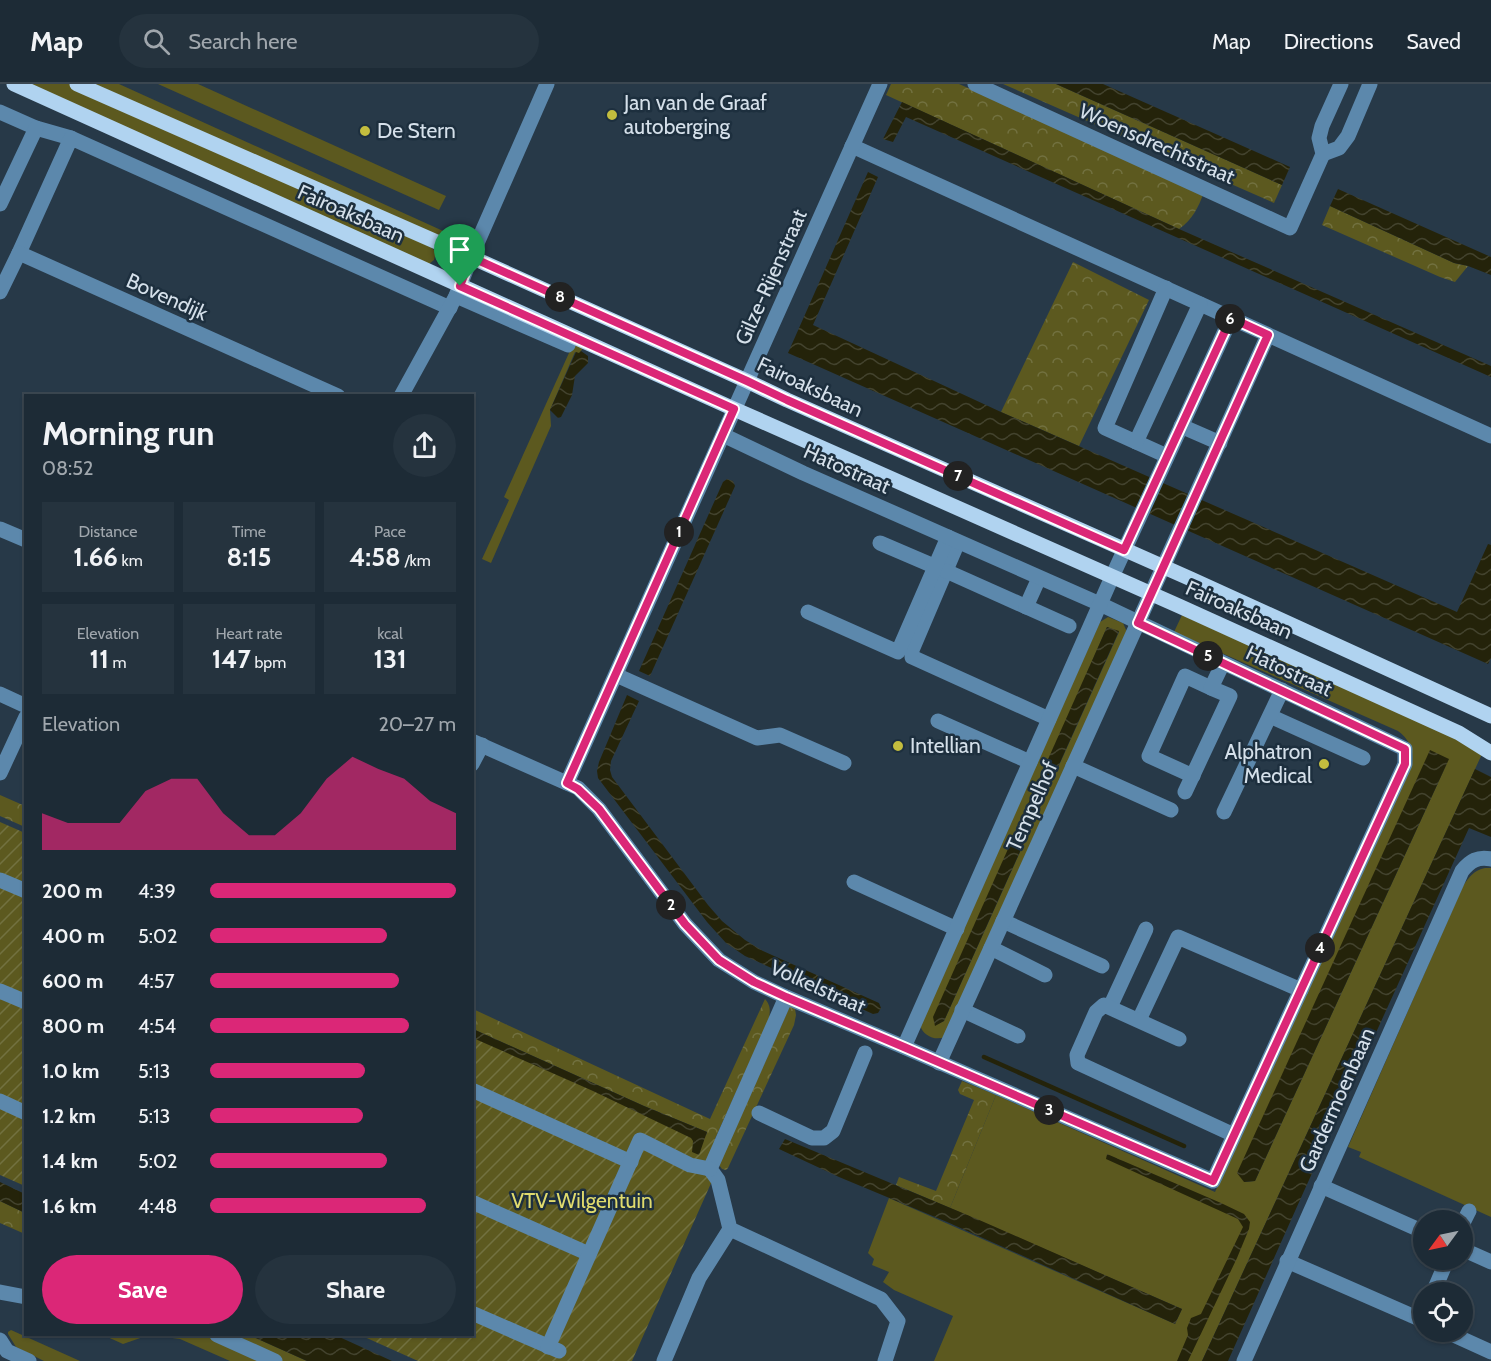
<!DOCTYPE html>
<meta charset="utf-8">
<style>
:root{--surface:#1d2b36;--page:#25333e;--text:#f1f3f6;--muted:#a0a7ad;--line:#3b4751;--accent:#db2777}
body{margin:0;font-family:Cabin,sans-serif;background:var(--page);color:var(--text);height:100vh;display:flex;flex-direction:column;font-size:22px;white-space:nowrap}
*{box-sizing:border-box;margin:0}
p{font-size:20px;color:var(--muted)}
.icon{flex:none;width:33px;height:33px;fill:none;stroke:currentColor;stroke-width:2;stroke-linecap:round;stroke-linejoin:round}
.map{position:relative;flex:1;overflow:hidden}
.side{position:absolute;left:24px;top:310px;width:450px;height:942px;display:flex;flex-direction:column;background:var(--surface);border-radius:0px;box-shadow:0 2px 4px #0004,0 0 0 2px var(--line)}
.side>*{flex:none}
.needle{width:39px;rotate:237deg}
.tools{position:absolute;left:1413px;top:1126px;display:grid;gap:12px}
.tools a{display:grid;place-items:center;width:60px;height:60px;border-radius:50%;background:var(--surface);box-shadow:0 2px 4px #0004,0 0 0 2px var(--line);font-size:30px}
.pin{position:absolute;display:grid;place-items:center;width:51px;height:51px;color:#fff;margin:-62px -26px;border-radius:50% 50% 50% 0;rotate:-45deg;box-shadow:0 0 6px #0007}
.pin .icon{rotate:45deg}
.km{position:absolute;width:30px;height:30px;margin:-15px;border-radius:50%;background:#222;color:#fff;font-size:16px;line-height:30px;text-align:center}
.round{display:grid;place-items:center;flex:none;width:63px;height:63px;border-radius:32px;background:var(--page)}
.headline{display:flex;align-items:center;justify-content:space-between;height:102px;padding:0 18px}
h1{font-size:33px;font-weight:800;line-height:45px}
.stats{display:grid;grid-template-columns:repeat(3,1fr);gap:9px;height:102px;padding:6px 18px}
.stats div{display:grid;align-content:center;border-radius:0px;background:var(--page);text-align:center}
.stats b{font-size:26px;font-weight:800}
.stats small{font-size:16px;font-weight:400}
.stats p{font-size:16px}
.chart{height:168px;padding:12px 18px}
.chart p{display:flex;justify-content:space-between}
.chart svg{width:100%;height:108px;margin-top:6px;fill:var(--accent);opacity:.7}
.action{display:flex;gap:12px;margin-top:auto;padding:12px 18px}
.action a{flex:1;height:69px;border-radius:36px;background:var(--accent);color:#fff;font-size:24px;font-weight:800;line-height:69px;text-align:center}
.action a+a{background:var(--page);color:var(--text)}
ul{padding:0 18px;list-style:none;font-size:20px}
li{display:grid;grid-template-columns:96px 72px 1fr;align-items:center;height:45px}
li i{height:15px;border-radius:8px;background:var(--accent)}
header{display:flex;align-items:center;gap:36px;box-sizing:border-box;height:84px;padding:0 30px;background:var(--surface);border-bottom:2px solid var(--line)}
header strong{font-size:28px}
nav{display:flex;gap:33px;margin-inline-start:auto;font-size:21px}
.search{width:420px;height:54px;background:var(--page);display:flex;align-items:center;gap:15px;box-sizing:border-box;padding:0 21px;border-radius:33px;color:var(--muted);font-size:22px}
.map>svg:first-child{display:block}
</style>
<header>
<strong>Map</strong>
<div class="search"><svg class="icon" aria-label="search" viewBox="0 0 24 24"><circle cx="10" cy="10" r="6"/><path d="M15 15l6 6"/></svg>Search here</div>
<nav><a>Map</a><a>Directions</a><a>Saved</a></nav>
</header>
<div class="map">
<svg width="1491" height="1277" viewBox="0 0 1491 1277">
<defs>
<pattern id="forest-crowns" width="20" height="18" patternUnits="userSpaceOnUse" patternTransform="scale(1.5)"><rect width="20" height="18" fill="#5c591f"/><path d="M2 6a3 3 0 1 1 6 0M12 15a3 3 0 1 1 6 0" fill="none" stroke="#727140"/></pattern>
<pattern id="garden-furrows" width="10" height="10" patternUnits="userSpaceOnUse" patternTransform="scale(1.5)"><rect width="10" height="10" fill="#5c591f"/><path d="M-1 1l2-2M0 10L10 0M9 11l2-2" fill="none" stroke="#727140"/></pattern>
<pattern id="water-waves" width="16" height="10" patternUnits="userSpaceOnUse" patternTransform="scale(1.5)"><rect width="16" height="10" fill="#24230a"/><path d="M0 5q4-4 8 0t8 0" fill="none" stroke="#43432e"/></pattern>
</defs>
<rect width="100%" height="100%" fill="#273948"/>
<!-- grass -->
<g fill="#5c591f" fill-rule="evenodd">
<path d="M21 0H69L431 163 436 168 434 176 429 180Z"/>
<path d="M93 0H119L463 156 452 160Z"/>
<path d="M158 0H198L446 112 439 126Z"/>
<path d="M573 260 583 264 579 270 575 268 550 326 551 342 491 479 482 475 509 416 504 413Z"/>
<path d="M1182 531 1447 650 1482 670 1202 1277H934L953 1232 894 1206 883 1198 889 1188 872 1181 874 1175 868 1169 889 1114 1175 1240 1182 1225 950 1124 996 1011 1215 1108 1412 681C1414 666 1410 656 1398 647L1174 548ZM1449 675 1255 1097 1244 1098Z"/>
<path d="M1108 533 1123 539 1127 548 945 953C935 957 923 952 920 941L1100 538ZM1107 543 1119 548 944 937 935 941Z"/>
<path d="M1485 784H1491V1133L1359 1073 1361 1068 1348 1063 1463 802C1469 793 1474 786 1485 784Z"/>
<path d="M11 1246 80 1277H44L16 1263 8 1250V1248Z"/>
<path d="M103 1251H249L307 1277H230L180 1255 149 1251 123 1260Z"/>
</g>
<!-- forest -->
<g fill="url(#forest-crowns)">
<path d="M891 0H959L1204 108C1198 124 1193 135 1179 145L886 11Z"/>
<path d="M1003 0H1056L1282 101 1274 119Z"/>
<path d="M1330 122 1454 179 1468 182 1455 198 1440 193 1322 141Z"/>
<path d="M1073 178 1149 216 1079 362 1001 328Z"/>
<path d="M0 711 25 722V743L0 732Z"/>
<path d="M765 915C771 922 770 926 769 935L710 1066 699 1077 707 1048 644 1022 473 945V925L710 1035Z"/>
<path d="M790 922 795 925 796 931 794 941 728 1084 726 1086 722 1085 719 1081Z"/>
<path d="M962 997 996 1011 950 1124 896 1101 899 1093 936 1107 974 1016 960 1010 958 1006Z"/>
<path d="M0 1117 25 1129V1150L0 1139Z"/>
</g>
<!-- garden -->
<g fill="url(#garden-furrows)">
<path d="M0 738 25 749V1102L0 1091Z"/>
<path d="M473 948 728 1061 632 1277H418L360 1251H472Z"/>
</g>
<!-- water -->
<g fill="url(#water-waves)">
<path d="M1056 0H1103L1290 83 1282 101Z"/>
<path d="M902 18 1179 145 1491 282V293L906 33 893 58 883 55Z"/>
<path d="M868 88 878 93 813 241 1001 328 1457 528 1488 460 1491 461V574L1488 580 788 269Z"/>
<path d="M1338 105 1491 173V191L1468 182 1454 179 1330 122Z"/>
<path d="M581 267 588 272V279L575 292 572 311 561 333 558 334 550 326 576 268 579 269Z"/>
<path d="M727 395 733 397 735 402 650 592 639 587 723 398Z"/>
<path d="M1107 543 1119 547 944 937 935 942 933 933Z"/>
<path d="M627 611 639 617 611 677 610 686 612 693 708 821 722 837 745 856 763 867 879 919 881 924 878 929 873 930 745 872 726 859 707 838 598 694 597 687 599 678Z"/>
<path d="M1430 666 1449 675 1255 1097 1244 1098 1237 1089Z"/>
<path d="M1475 685 1491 693V753L1469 744 1304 1107 1228 1277H1202Z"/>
<path d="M473 945 644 1022 707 1048 699 1071 692 1068 693 1057 691 1054 593 1007 473 954Z"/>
<path d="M785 1055 977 1135 1182 1225 1175 1240 947 1138 839 1093 779 1065Z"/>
<path d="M1107 1070 1221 1119 1244 1130 1250 1138 1249 1145 1237 1174 1188 1277H1177L1188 1251 1187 1244 1191 1234 1201 1230 1243 1143 1238 1135 1106 1075Z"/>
<path d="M0 1098 25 1110V1129L0 1117Z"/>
<path d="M249 1251H335L392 1277H307Z"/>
</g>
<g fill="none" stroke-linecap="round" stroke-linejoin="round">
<!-- stream -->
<path stroke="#24230a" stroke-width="4.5" d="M984 973 1184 1062"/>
<!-- minor -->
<g stroke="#5c88ac" stroke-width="15">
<path d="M975 0 1290 144 1323 70 1319 54 1322 42 1341 0"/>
<path d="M0 28 36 44 71 54"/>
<path d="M852 62 1491 352"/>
<path d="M1323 70 1339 64 1348 52 1370 0"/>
<path d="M0 120 36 44"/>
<path d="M19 169 71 54 450 224"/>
<path d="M1166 204 1105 344 1167 372"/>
<path d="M0 208 19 169 338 312"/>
<path d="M456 212 568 261"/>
<path d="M401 312 456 212 471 173 547 0"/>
<path d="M1181 342 1220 359"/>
<path d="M1136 358 1200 220"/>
<path d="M0 445 26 456"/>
<path d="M958 458 912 566V573L1049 635"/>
<path d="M880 459 936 483"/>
<path d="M946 487 1069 542"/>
<path d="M1026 523 1039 494"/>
<path d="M808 528 898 568 948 453"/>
<path d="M616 591 757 654 780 651 844 679"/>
<path d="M0 610 26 622"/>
<path d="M1270 632 1363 674"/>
<path d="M938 637 1030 678"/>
<path d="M472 657 578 704 599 725 685 840 719 876 754 898 786 913 904 963 1213 1097 1405 680V665L1100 520 803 389 723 351"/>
<path d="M472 680 482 661"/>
<path d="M1073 682 1171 726"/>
<path d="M0 689 26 633"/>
<path d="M1193 692 1149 672 1185 592 1211 604"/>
<path d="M567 699 880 0"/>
<path d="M1185 708 1230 612 1211 604 1223 579"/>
<path d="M1224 728 1282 606"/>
<path d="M0 796 26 807"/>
<path d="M854 798 957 845"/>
<path d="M1003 837 1102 882"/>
<path d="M991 864 1045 891"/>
<path d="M0 907 26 918"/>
<path d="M786 913 710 1085 718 1096 730 1145 881 1215 898 1237 885 1277"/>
<path d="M1110 923 1146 845"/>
<path d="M962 926 1018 952"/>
<path d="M1139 936 1178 853 1301 906"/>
<path d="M1179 955 1104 921 1096 928 1077 971 1078 979 1234 1051"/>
<path d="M904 963 1112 493 1231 234"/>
<path d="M939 979 1268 251"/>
<path d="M472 1006 631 1078"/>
<path d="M0 1017 26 1029"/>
<path d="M759 1029 812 1054H824L833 1047 865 969"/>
<path d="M1321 1102 1424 1148"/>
<path d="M472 1118 589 1170"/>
<path d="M1462 1141 1469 1127"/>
<path d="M1462 1165 1491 1178"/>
<path d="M1287 1177 1424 1237"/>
<path d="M0 1208 26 1213"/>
<path d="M1433 1209 1447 1176"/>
<path d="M472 1229 559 1267"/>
<path d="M1447 1248 1491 1268"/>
<path d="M217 1251 275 1277"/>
<path d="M0 1256 7 1267 29 1277"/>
<path d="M548 1263 640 1056 690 1081 710 1085"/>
<path d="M664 1277 699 1194 730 1145"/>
<path d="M1244 1277 1462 787C1470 777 1478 772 1491 775"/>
</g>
<!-- major -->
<g stroke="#b0d3f0" stroke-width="15">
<path d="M14 0 734 325 1179 522 1459 649 1491 669"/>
<path d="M77 0 471 173 747 297 787 316 1191 495 1491 632"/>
</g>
</g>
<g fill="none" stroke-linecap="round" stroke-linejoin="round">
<!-- route casing -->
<g stroke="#fff" stroke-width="12">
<path id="route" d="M471 173 747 297 787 316 1124 466 1231 234 1268 251 1138 539 1405 665V680L1213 1097 904 963 786 913 754 898 719 876 685 840 599 725 578 705 567 699 734 325 460 202Z"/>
</g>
<!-- route -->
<use href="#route" stroke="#db2777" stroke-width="8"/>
</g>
<!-- markers -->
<g fill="#c3bd3e" stroke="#1d2f3e" stroke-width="2">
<circle cx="612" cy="31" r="6"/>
<circle cx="365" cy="47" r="6"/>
<circle cx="898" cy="662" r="6"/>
<circle cx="1324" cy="680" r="6"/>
</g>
<g text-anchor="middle" stroke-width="5" stroke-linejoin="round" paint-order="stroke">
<!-- poi labels -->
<g font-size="21" fill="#d5e0ea" stroke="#1d2f3e" text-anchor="start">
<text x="624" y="26">Jan van de Graaf<tspan x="624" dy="24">autoberging</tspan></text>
<text x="377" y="54">De Stern</text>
<text x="910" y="669">Intellian</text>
<text x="1312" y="675" text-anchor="end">Alphatron<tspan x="1312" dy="24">Medical</tspan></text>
</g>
<!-- street labels -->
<g font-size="21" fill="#d5e0ea" stroke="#1d2f3e">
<text transform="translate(1157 60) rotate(24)" y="7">Woensdrechtstraat</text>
<text transform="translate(351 130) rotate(24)" y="7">Fairoaksbaan</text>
<text transform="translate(771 193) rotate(-66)" y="7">Gilze-Rijenstraat</text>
<text transform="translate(167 213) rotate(24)" y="7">Bovendijk</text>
<text transform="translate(810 303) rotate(25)" y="7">Fairoaksbaan</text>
<text transform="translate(847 385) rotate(24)" y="7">Hatostraat</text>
<text transform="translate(1239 526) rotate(24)" y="7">Fairoaksbaan</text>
<text transform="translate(1289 587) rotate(25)" y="7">Hatostraat</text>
<text transform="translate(1032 722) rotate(-66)" y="7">Tempelhof</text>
<text transform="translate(818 903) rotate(24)" y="7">Volkelstraat</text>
<text transform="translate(1337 1016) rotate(-66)" y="7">Gardermoenbaan</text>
</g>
<!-- park labels -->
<g font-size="21" fill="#e0db6d" stroke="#1d2f3e">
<text x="582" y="1124">VTV-Wilgentuin</text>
</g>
</g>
</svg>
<div class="tools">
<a><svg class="needle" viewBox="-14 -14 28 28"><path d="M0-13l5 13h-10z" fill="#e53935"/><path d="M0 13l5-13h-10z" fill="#a0a7ad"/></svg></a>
<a><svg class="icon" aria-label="locate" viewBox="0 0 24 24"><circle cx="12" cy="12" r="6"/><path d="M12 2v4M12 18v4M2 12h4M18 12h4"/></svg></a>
</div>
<div class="pin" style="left:460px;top:202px;background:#1e9e55"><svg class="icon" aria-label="arrive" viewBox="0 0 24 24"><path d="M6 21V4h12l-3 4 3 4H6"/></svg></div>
<b class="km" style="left:679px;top:448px">1</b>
<b class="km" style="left:671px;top:821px">2</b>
<b class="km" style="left:1049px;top:1026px">3</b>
<b class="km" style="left:1320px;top:864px">4</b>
<b class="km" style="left:1208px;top:572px">5</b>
<b class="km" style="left:1230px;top:235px">6</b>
<b class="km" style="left:958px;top:392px">7</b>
<b class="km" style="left:560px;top:213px">8</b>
<section class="side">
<div class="headline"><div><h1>Morning run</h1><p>08:52</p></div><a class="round"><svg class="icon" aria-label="share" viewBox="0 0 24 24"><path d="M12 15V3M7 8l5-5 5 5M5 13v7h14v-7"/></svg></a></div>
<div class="stats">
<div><p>Distance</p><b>1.66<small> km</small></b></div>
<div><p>Time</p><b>8:15</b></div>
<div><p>Pace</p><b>4:58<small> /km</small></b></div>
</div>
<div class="stats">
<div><p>Elevation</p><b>11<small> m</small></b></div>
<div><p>Heart rate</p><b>147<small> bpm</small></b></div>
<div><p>kcal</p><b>131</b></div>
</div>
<div class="chart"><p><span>Elevation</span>20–27 m</p>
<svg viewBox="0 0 160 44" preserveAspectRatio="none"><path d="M0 44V29L10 33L20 33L30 33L40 20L50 15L60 15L70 29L80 38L90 38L100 29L110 15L120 6L130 11L140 15L150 24L160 29V44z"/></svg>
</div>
<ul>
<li><b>200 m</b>4:39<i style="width:100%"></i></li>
<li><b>400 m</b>5:02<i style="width:72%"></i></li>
<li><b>600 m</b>4:57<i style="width:77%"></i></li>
<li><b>800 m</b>4:54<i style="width:81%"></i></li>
<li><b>1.0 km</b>5:13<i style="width:63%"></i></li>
<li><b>1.2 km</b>5:13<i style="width:62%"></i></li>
<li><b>1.4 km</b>5:02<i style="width:72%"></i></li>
<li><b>1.6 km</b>4:48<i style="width:88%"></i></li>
</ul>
<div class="action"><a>Save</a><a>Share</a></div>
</section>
</div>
